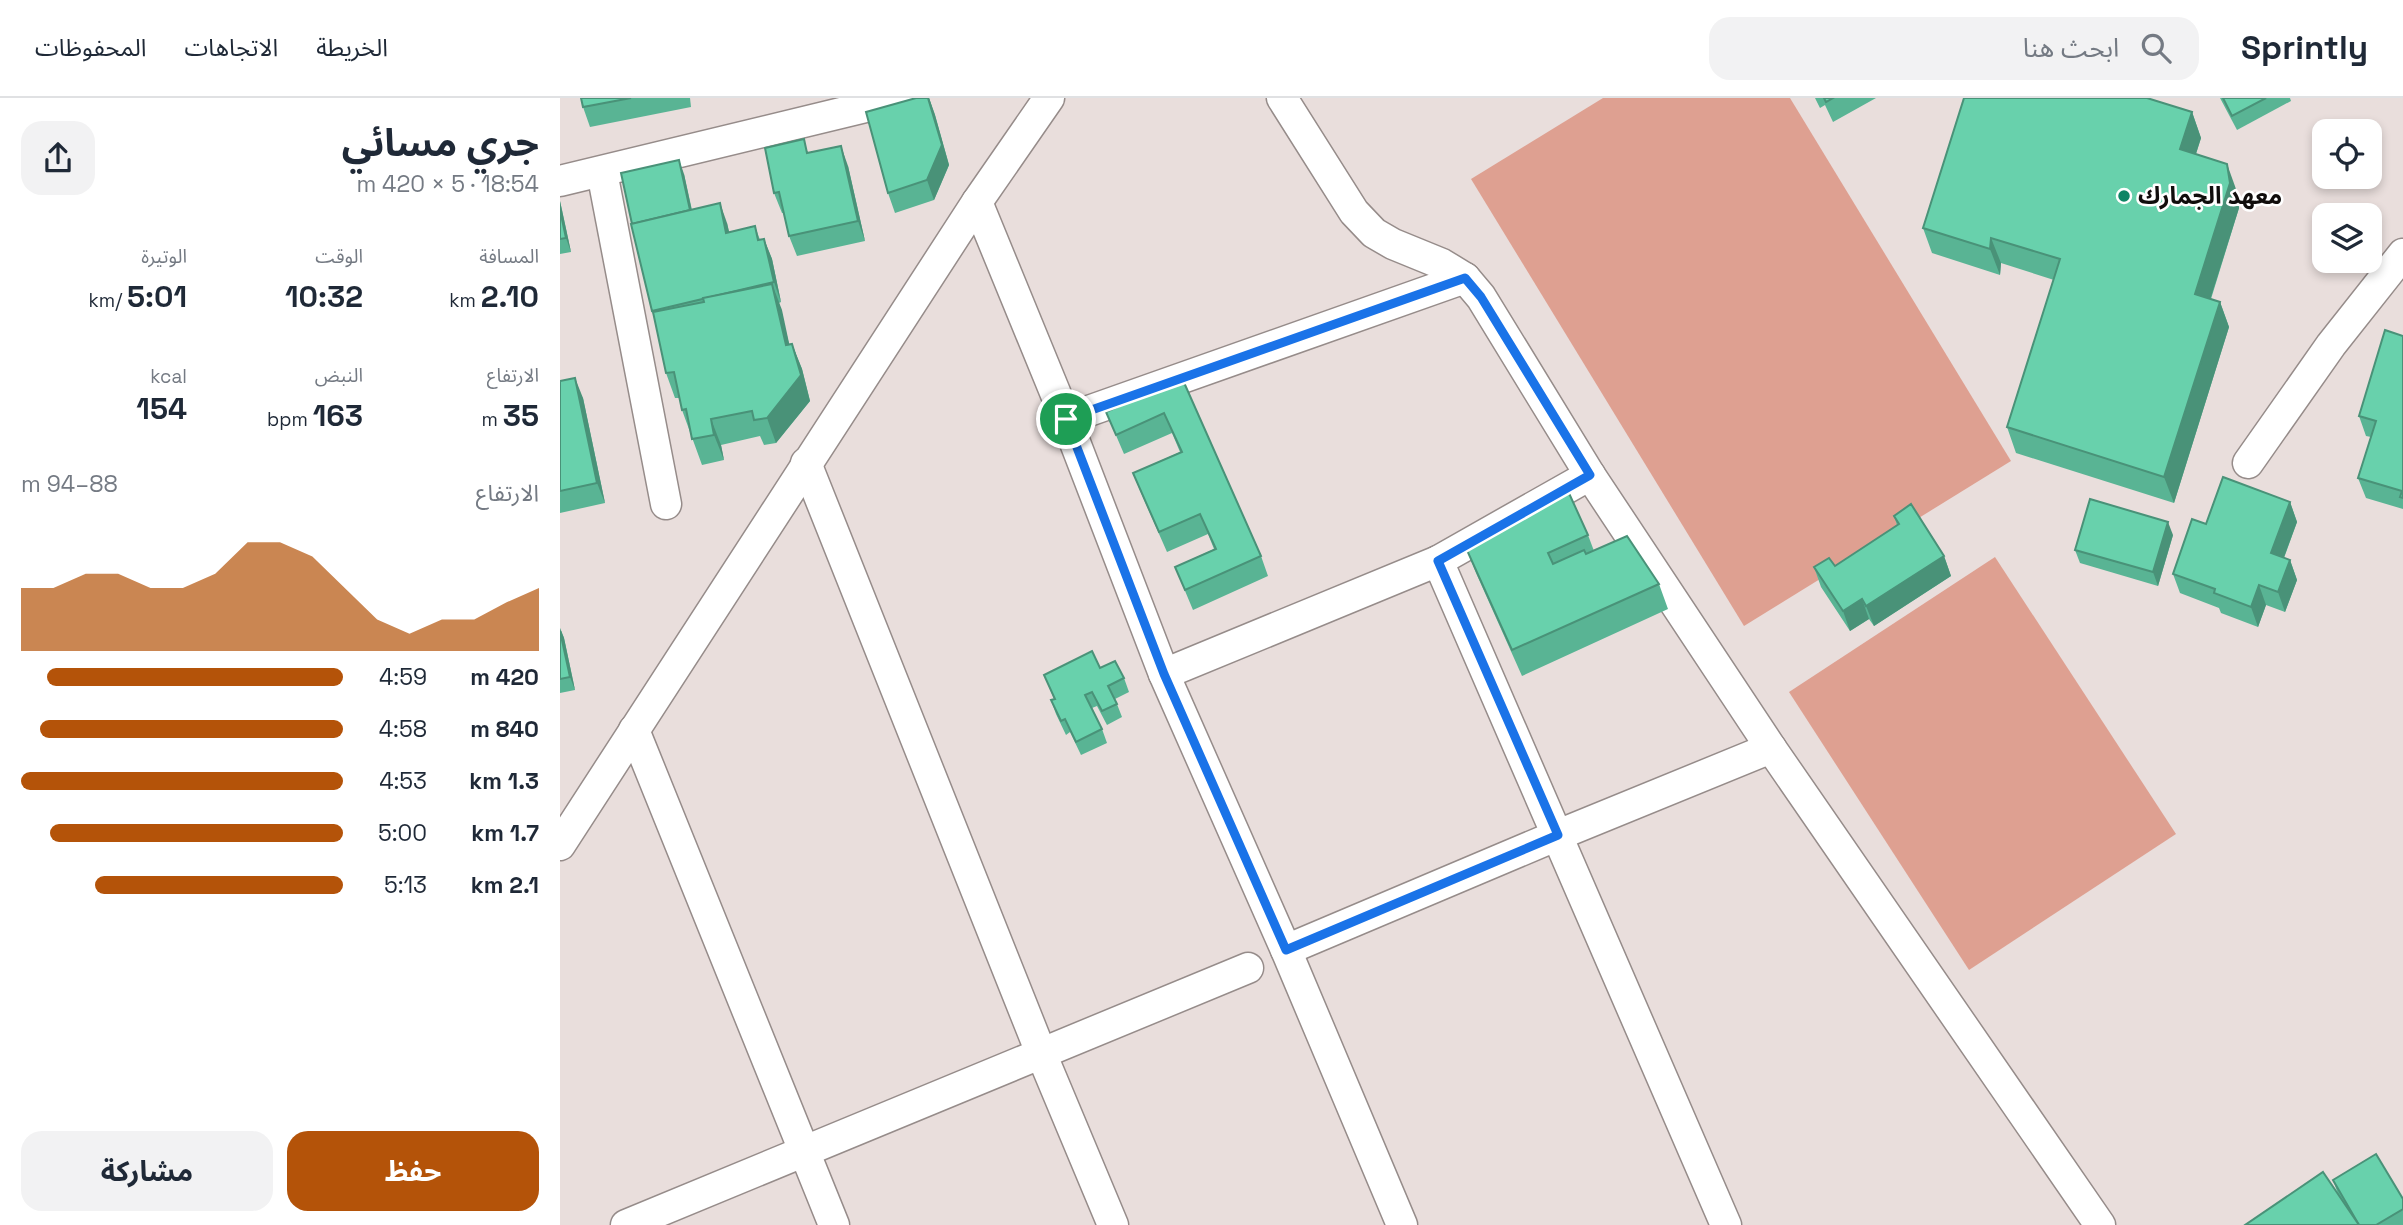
<!DOCTYPE html>
<html lang="ar">
<meta charset="utf-8">
<style>
:root{--surface:#fff;--page:#f2f2f3;--text:#1f2937;--muted:#747a83;--line:#e0e1e3;--accent:#b45309}
body{margin:0;font-family:"Space Grotesk","Noto Sans Arabic",sans-serif;background:var(--page);color:var(--text);direction:rtl;height:100vh;display:flex;flex-direction:column;font-size:26px;white-space:nowrap}
*{box-sizing:border-box;margin:0}
p{font-size:23px;color:var(--muted)}
.icon{flex:none;width:38px;height:38px;fill:none;stroke:currentColor;stroke-width:2;stroke-linecap:round;stroke-linejoin:round}
.map{position:relative;flex:1;overflow:hidden;direction:ltr}
.sheet{display:flex;flex-direction:column;background:var(--surface);width:560px}
.sheet>*{flex:none}
.fabs{position:absolute;left:1752px;top:21px;display:grid;gap:14px}
.fabs a{display:grid;place-items:center;width:70px;height:70px;border-radius:14px;background:var(--surface);box-shadow:0 4px 10px #0003;font-size:35px}
.pin{position:absolute;display:grid;place-items:center;width:60px;height:60px;color:#fff;margin:-30px;border:4px solid #fff;border-radius:50%;box-shadow:0 2px 7px #0007}
.round{display:grid;place-items:center;flex:none;width:74px;height:74px;border-radius:21px;background:var(--page)}
.head{display:flex;align-items:center;justify-content:space-between;height:119px;padding:0 21px}
h1{font-size:38px;font-weight:700;line-height:52px}
.metrics{display:grid;grid-template-columns:repeat(3,1fr);gap:10px;height:119px;padding:7px 21px}
.metrics div{display:grid;align-content:center}
.metrics b{font-size:30px;font-weight:700}
.metrics small{font-size:19px;font-weight:400}
.metrics p{font-size:19px}
.chart{height:196px;padding:14px 21px}
.chart p{display:flex;justify-content:space-between}
.chart svg{width:100%;height:126px;margin-top:7px;fill:var(--accent);opacity:.7}
.primary-button{display:flex;gap:14px;margin-top:auto;padding:14px 21px}
.primary-button a{flex:1;height:80px;border-radius:21px;background:var(--accent);color:#fff;font-size:28px;font-weight:700;line-height:80px;text-align:center}
.primary-button a+a{background:var(--page);color:var(--text)}
ul{padding:0 21px;list-style:none;font-size:23px}
li{display:grid;grid-template-columns:112px 84px 1fr;align-items:center;height:52px}
li i{height:18px;border-radius:9px;background:var(--accent)}
header{display:flex;align-items:center;gap:42px;box-sizing:border-box;height:98px;padding:0 35px;background:var(--surface);border-bottom:2px solid var(--line)}
header strong{font-size:33px}
nav{display:flex;gap:38px;margin-inline-start:auto;font-size:24px}
.search{width:490px;height:63px;background:var(--page);display:flex;align-items:center;gap:18px;box-sizing:border-box;padding:0 24px;border-radius:21px;color:var(--muted);font-size:26px}
main{display:flex;flex:1;min-height:0}
.map>svg:first-child{display:block}
</style>
<header>
<strong>Sprintly</strong>
<div class="search"><svg class="icon" aria-label="search" viewBox="0 0 24 24"><circle cx="10" cy="10" r="6"/><path d="M15 15l6 6"/></svg>ابحث هنا</div>
<nav><a>الخريطة</a><a>الاتجاهات</a><a>المحفوظات</a></nav>
</header>
<main>
<div class="map">
<svg width="1843" height="1127" viewBox="0 0 1843 1127">
<rect width="100%" height="100%" fill="#e9dedc"/>
<!-- green -->
<g fill="#dea091">
<path d="M1043 0H1230L1451 363 1184 528 911 81Z"/>
<path d="M1435 459 1616 736 1409 872 1229 594Z"/>
</g>
<g fill="none" stroke-linecap="round" stroke-linejoin="round">
<!-- minor casing -->
<g stroke="#968c8a" stroke-width="33">
<g id="minor">
<path d="M722 0 794 114 814 135 833 146 882 166 905 180 921 199 1030 377 1211 650 1540 1127"/>
<path d="M42 74 106 406"/>
<path d="M0 83 343 0"/>
<path d="M417 104 506 321 604 576 726 852 842 1127"/>
<path d="M506 321 905 180"/>
<path d="M246 365 481 955 553 1127"/>
<path d="M1688 365 1771 247 1843 156"/>
<path d="M878 463 1166 1127"/>
<path d="M604 576 878 463 1030 377"/>
<path d="M74 632 274 1127"/>
<path d="M0 747 417 104 489 0"/>
<path d="M726 852 998 737 1211 650"/>
<path d="M66 1127 688 870"/>
</g>
</g>
<!-- minor -->
<use href="#minor" stroke="#fff" stroke-width="30"/>
</g>
<!-- wall -->
<g fill="#59b494">
<path d="M21 0H130L131 9 30 29 23 9Z"/>
<path d="M369 0 375 17 389 67 374 102 335 115 328 95Z"/>
<path d="M1255 0H1316L1273 24 1265 7 1260 10Z"/>
<path d="M1660 0H1730L1731 3 1677 32Z"/>
<path d="M1632 14 1641 40 1636 56 1676 91 1679 110 1651 201 1660 204 1669 229 1614 405 1456 355 1447 329 1494 182 1441 165 1440 177 1372 155 1363 130Z"/>
<path d="M249 55 288 68 305 143 237 158 229 138 224 115H222L214 95Z"/>
<path d="M124 76 132 112 167 125 169 134 195 128 200 142 204 141 212 161 221 204 219 205 229 246H232L242 271 250 303 216 345 204 347 200 338 161 347 164 362 142 367 122 312 120 300H115L106 275 95 222 92 213Z"/>
<path d="M0 103 11 154 0 156Z"/>
<path d="M1843 238V411L1806 400 1798 380 1811 339 1806 338 1799 318Z"/>
<path d="M622 280 701 458 708 478 633 512 615 469 654 451 648 436 607 454 581 395 573 375 620 354 612 335 564 356 546 314Z"/>
<path d="M0 283 23 300 45 405 0 415Z"/>
<path d="M1730 404 1737 424 1724 460 1730 462 1737 482 1725 514 1706 507 1698 529 1661 515 1659 510 1620 495 1613 476 1646 426Z"/>
<path d="M1334 418 1384 458 1391 478 1314 528 1309 521 1290 533 1261 489 1254 469 1275 468 1337 427Z"/>
<path d="M927 429 1028 437 1034 453 1099 486 1108 511 962 578 916 475 906 450 930 439Z"/>
<path d="M1613 437 1598 488 1520 465 1515 452Z"/>
<path d="M0 530 4 540 15 592 0 595Z"/>
<path d="M540 570 564 580 569 594 555 601 562 619 547 627 537 608 532 610 542 631 547 645 521 657 510 634 506 637 496 616 491 602 494 601 484 577Z"/>
<path d="M1773 1082 1843 1101V1127H1685L1778 1096Z"/>
</g>
<!-- shaded-wall -->
<g fill="#499278">
<path d="M369 0 375 17 389 67 374 102 367 82Z"/>
<path d="M1632 14 1641 40 1629 77 1620 51Z"/>
<path d="M281 48 288 68 305 143 298 123Z"/>
<path d="M119 62 124 76 135 128 130 114Z"/>
<path d="M1667 66 1676 91 1679 110 1644 221 1635 196Z"/>
<path d="M0 103 11 154 6 140 0 112Z"/>
<path d="M160 105 167 125 174 155 166 135Z"/>
<path d="M1431 140 1441 165 1440 177 1430 151Z"/>
<path d="M204 141 212 161 221 204 214 184Z"/>
<path d="M212 186 222 212 235 273 226 247Z"/>
<path d="M1660 204 1669 229 1614 405 1604 379Z"/>
<path d="M232 246 242 271 250 303 216 345 207 320Z"/>
<path d="M15 280 23 300 45 405 37 385Z"/>
<path d="M151 321 161 347 164 362 154 337Z"/>
<path d="M1730 404 1737 424 1718 475 1711 455Z"/>
<path d="M1608 424 1613 437 1598 488 1593 474Z"/>
<path d="M1384 458 1391 478 1314 528 1306 508Z"/>
<path d="M1730 462 1737 482 1725 514 1718 494Z"/>
<path d="M1699 487 1706 507 1698 529 1691 509Z"/>
<path d="M1302 501 1309 521 1290 533 1283 513Z"/>
<path d="M0 530 4 540 15 592 10 579Z"/>
</g>
<!-- building -->
<g fill="#68d1ac" stroke="#499278" stroke-width="2">
<path d="M21 0H71L23 9Z"/>
<path d="M356 0H368L382 47 367 82 328 95 306 14Z"/>
<path d="M1264 0H1273L1266 4Z"/>
<path d="M1404 0H1587L1632 14 1620 51 1667 66 1670 85 1635 196 1660 204 1604 379 1447 329 1500 161 1431 140 1430 151 1363 130Z"/>
<path d="M1663 0H1706L1672 18Z"/>
<path d="M244 41 247 55 281 48 298 123 229 138 219 94 214 95 205 50Z"/>
<path d="M119 62 130 112 72 126 61 75Z"/>
<path d="M160 105 166 135 195 128 198 142 204 141 214 184 92 213 71 126Z"/>
<path d="M0 112 6 140 0 141Z"/>
<path d="M212 186 226 247 232 246 241 277 207 320 194 322 192 313 151 321 154 337 132 341 126 311 122 312 114 274 106 275 93 214 144 204 143 200Z"/>
<path d="M1825 232 1843 238V400L1840 399 1842 393 1798 380 1816 323 1799 318Z"/>
<path d="M15 280 37 385 0 393V283Z"/>
<path d="M622 280 701 458 625 492 615 469 656 451 640 416 599 434 573 375 622 354 604 315 556 337 546 314Z"/>
<path d="M1663 379 1730 404 1711 455 1730 462 1718 494 1699 487 1691 509 1654 495 1655 491 1613 476 1632 421 1646 426Z"/>
<path d="M1008 393 1028 437 988 455 993 466 1024 452 1026 456 1067 438 1099 486 952 552 906 450 931 439 927 429Z"/>
<path d="M1530 401 1608 424 1593 474 1515 452Z"/>
<path d="M1351 406 1384 458 1306 508 1302 501 1283 513 1254 469 1269 460 1275 468 1339 426 1334 418Z"/>
<path d="M0 533 10 579 0 581Z"/>
<path d="M532 553 540 570 555 563 564 580 548 588 557 606 542 613 532 594 525 597 542 631 516 644 505 621 501 623 491 602 495 601 484 577Z"/>
<path d="M1816 1056 1843 1101V1111L1816 1127H1799L1773 1082Z"/>
<path d="M1763 1074 1799 1127H1685Z"/>
</g>
<g fill="none" stroke-linecap="round" stroke-linejoin="round">
<!-- route casing -->
<g stroke="#fff" stroke-width="14">
<path id="route" d="M905 180 921 199 1030 377 878 463 998 737 726 852 604 576 506 321Z"/>
</g>
<!-- route -->
<use href="#route" stroke="#1a73e8" stroke-width="9"/>
</g>
<!-- markers -->
<circle fill="#0e8565" stroke="#fff" stroke-width="2.5" cx="1564" cy="98" r="7"/>
<g text-anchor="middle" stroke-width="5" stroke-linejoin="round" paint-order="stroke">
<!-- poi labels -->
<g font-size="24" font-weight="bold" fill="#100d0c" stroke="#fff" text-anchor="start">
<text x="1578" y="106">معهد الجمارك</text>
</g>
</g>
</svg>
<div class="fabs">
<a><svg class="icon" aria-label="locate" viewBox="0 0 24 24"><circle cx="12" cy="12" r="6"/><path d="M12 2v4M12 18v4M2 12h4M18 12h4"/></svg></a>
<a><svg class="icon" aria-label="layers" viewBox="0 0 24 24"><path d="M12 4l9 5-9 5-9-5zM3 14l9 5 9-5"/></svg></a>
</div>
<div class="pin" style="left:506px;top:321px;background:#1e9e55"><svg class="icon" aria-label="arrive" viewBox="0 0 24 24"><path d="M6 21V4h12l-3 4 3 4H6"/></svg></div>
</div>
<section class="sheet">
<div class="head"><div><h1>جري مسائي</h1><p>18:54 · 5 × 420 m</p></div><a class="round"><svg class="icon" aria-label="share" viewBox="0 0 24 24"><path d="M12 15V3M7 8l5-5 5 5M5 13v7h14v-7"/></svg></a></div>
<div class="metrics">
<div><p>المسافة</p><b>2.10<small> km</small></b></div>
<div><p>الوقت</p><b>10:32</b></div>
<div><p>الوتيرة</p><b>5:01<small> /km</small></b></div>
</div>
<div class="metrics">
<div><p>الارتفاع</p><b>35<small> m</small></b></div>
<div><p>النبض</p><b>163<small> bpm</small></b></div>
<div><p>kcal</p><b>154</b></div>
</div>
<div class="chart"><p><span>الارتفاع</span>88–94 m</p>
<svg viewBox="0 0 160 44" preserveAspectRatio="none"><path d="M0 44V22L10 22L20 17L30 17L40 22L50 22L60 17L70 6L80 6L90 11L100 22L110 33L120 38L130 33L140 33L150 27L160 22V44z"/></svg>
</div>
<ul>
<li><b>420 m</b>4:59<i style="width:92%"></i></li>
<li><b>840 m</b>4:58<i style="width:94%"></i></li>
<li><b>1.3 km</b>4:53<i style="width:100%"></i></li>
<li><b>1.7 km</b>5:00<i style="width:91%"></i></li>
<li><b>2.1 km</b>5:13<i style="width:77%"></i></li>
</ul>
<div class="primary-button"><a>حفظ</a><a>مشاركة</a></div>
</section>
</main>
